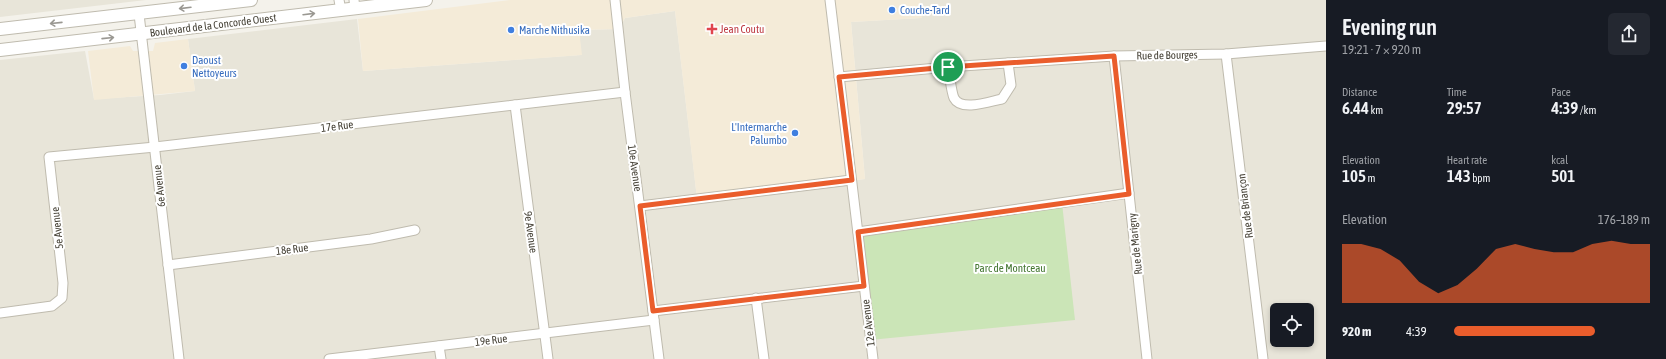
<!DOCTYPE html>
<meta charset="utf-8">
<style>
:root{--surface:#171b24;--page:#242831;--text:#f1f3f6;--muted:#9ea1a6;--accent:#ea5d2c}
body{margin:0;font-family:"Asap Condensed",sans-serif;background:var(--page);color:var(--text);height:100vh;display:flex;flex-direction:column;font-size:15px;white-space:nowrap}
*{box-sizing:border-box;margin:0}
p{font-size:13px;color:var(--muted)}
.icon{flex:none;width:22px;height:22px;fill:none;stroke:currentColor;stroke-width:2;stroke-linecap:round;stroke-linejoin:round}
.map{position:relative;flex:1;overflow:hidden}
.panel{display:flex;flex-direction:column;background:var(--surface);width:340px}
.panel>*{flex:none}
.fabs{position:absolute;left:1270px;top:303px;display:grid;gap:8px}
.fabs a{display:grid;place-items:center;width:44px;height:44px;border-radius:6px;background:var(--surface);box-shadow:0 2px 6px #0003;font-size:20px}
.pin{position:absolute;display:grid;place-items:center;width:34px;height:34px;color:#fff;margin:-17px;border:2px solid #fff;border-radius:50%;box-shadow:0 1px 4px #0007}
.round{display:grid;place-items:center;flex:none;width:42px;height:42px;border-radius:6px;background:var(--page)}
.head{display:flex;align-items:center;justify-content:space-between;height:68px;padding:0 16px}
h1{font-size:22px;font-weight:600;line-height:30px}
.stats{display:grid;grid-template-columns:repeat(3,1fr);gap:6px;height:68px;padding:4px 16px}
.stats div{display:grid;align-content:center}
.stats b{font-size:17px;font-weight:600}
.stats small{font-size:11px;font-weight:400}
.stats p{font-size:11px}
.chart{height:112px;padding:8px 16px}
.chart p{display:flex;justify-content:space-between}
.chart svg{width:100%;height:72px;margin-top:4px;fill:var(--accent);opacity:.7}
ul{padding:0 16px;list-style:none;font-size:13px}
li{display:grid;grid-template-columns:64px 48px 1fr;align-items:center;height:30px}
li i{height:10px;border-radius:5px;background:var(--accent)}
main{display:flex;flex:1;min-height:0}
.map>svg:first-child{display:block}
</style>
<main>
<div class="map">
<svg width="1326" height="359" viewBox="0 0 1326 359">
<rect width="100%" height="100%" fill="#f4f2eb"/>
<!-- residential -->
<g fill="#e8e5d9" fill-rule="evenodd">
<path d="M0 0H146L0 17Z"/>
<path d="M920 0H1326V359H0V60L85 51 94 99 160 95 195 91 188 39 357 19 363 71 581 55 579 30 619 29 625 18 675 11 697 198 865 179 851 22 921 18ZM1277 310H1307V340H1277Z"/>
</g>
<!-- commercial -->
<g fill="#f4ebd8">
<path d="M510 0H920L922 18 851 22 865 179 697 199 675 11 625 18 619 29 579 30 582 55 363 71 358 19Z"/>
<path d="M188 39 195 91 94 100 88 51 130 46 133 51H153L155 43Z"/>
</g>
<!-- green -->
<path fill="#cbe5b7" d="M1062 203 1075 320 870 340 858 232Z"/>
<g fill="none" stroke-linecap="round" stroke-linejoin="round">
<!-- minor casing -->
<g stroke="#bfbbae" stroke-width="11">
<g id="minor">
<path d="M339 0 341 10"/>
<path d="M354 0 355 8"/>
<path d="M615 0 625 92 659 359"/>
<path d="M830 0 873 359"/>
<path d="M139 14 179 359"/>
<path d="M1226 54 1263 359"/>
<path d="M1114 56 1147 359"/>
<path d="M948 67C950 76 951 91 954 98 961 112 991 101 1002 99L1011 85 1008 63"/>
<path d="M839 77 948 67 1114 56 1226 54 1326 46"/>
<path d="M515 105 548 359"/>
<path d="M640 206 851 180"/>
<path d="M858 232 1129 193"/>
<path d="M168 265 371 239 415 230"/>
<path d="M756 298 764 359"/>
<path d="M653 311 864 286"/>
<path d="M0 313 52 306 62 298 63 283 49 157 155 147 625 92"/>
<path d="M439 346 441 359"/>
<path d="M329 359 654 320"/>
</g>
</g>
<!-- tertiary casing -->
<g stroke="#bfbbae" stroke-width="14">
<g id="tertiary">
<path d="M0 29 251 0"/>
<path d="M0 50 426 0"/>
</g>
</g>
<!-- minor -->
<use href="#minor" stroke="#fff" stroke-width="9"/>
<!-- tertiary -->
<use href="#tertiary" stroke="#fff" stroke-width="12"/>
</g>
<!-- one-way arrows -->
<defs><path id="oneway-shaft" d="M-6 0H5M1.5-3L5.5 0L1.5 3" fill="none" stroke-width="1.6" stroke-linecap="round" stroke-linejoin="round"/></defs>
<g stroke="#9a9892">
<use href="#oneway-shaft" transform="translate(185 8) rotate(173)"/>
<use href="#oneway-shaft" transform="translate(309 14) rotate(-7)"/>
<use href="#oneway-shaft" transform="translate(56 23) rotate(174)"/>
<use href="#oneway-shaft" transform="translate(108 38) rotate(-6)"/>
</g>
<g fill="none" stroke-linecap="round" stroke-linejoin="round">
<!-- route casing -->
<g stroke="#fff" stroke-width="8">
<path id="route" d="M1114 56 1129 194 858 232 864 286 653 311 640 206 852 180 839 77 948 67Z"/>
</g>
<!-- route -->
<use href="#route" stroke="#ea5d2c" stroke-width="5"/>
</g>
<!-- markers -->
<g fill="#3f7fe0" stroke="#fff" stroke-width="1.5">
<circle cx="892" cy="10" r="4"/>
<circle cx="511" cy="30" r="4"/>
<circle cx="184" cy="66" r="4"/>
<circle cx="795" cy="133" r="4"/>
</g>
<path fill="#e0444e" stroke="#fff" stroke-width="1.5" d="M710 23h4v4h4v4h-4v4h-4v-4h-4v-4h4z"/>
<g text-anchor="middle" stroke-width="4" stroke-linejoin="round" paint-order="stroke">
<!-- shop labels -->
<g font-size="11" fill="#366cbe" stroke="#fff" text-anchor="start">
<text x="900" y="14">Couche-Tard</text>
<text x="519" y="34">Marche Nithusika</text>
<text x="192" y="64">Daoust<tspan x="192" dy="13">Nettoyeurs</tspan></text>
<text x="787" y="131" text-anchor="end">L'Intermarche<tspan x="787" dy="13">Palumbo</tspan></text>
</g>
<!-- street labels -->
<g font-size="11" fill="#484439" stroke="#fff">
<text transform="translate(213 25) rotate(-7)" y="4">Boulevard de la Concorde Ouest</text>
<text transform="translate(1167 55) rotate(-1)" y="4">Rue de Bourges</text>
<text transform="translate(337 126) rotate(-7)" y="4">17e Rue</text>
<text transform="translate(635 168) rotate(82)" y="4">10e Avenue</text>
<text transform="translate(159 186) rotate(-96)" y="4">6e Avenue</text>
<text transform="translate(1245 206) rotate(-97)" y="4">Rue de Briançon</text>
<text transform="translate(57 228) rotate(-96)" y="4">5e Avenue</text>
<text transform="translate(531 232) rotate(82)" y="4">9e Avenue</text>
<text transform="translate(1135 244) rotate(-96)" y="4">Rue de Marigny</text>
<text transform="translate(292 249) rotate(-7)" y="4">18e Rue</text>
<text transform="translate(868 323) rotate(-97)" y="4">12e Avenue</text>
<text transform="translate(491 340) rotate(-7)" y="4">19e Rue</text>
</g>
<!-- health labels -->
<g font-size="11" fill="#be3a42" stroke="#fff" text-anchor="start">
<text x="720" y="33">Jean Coutu</text>
</g>
<!-- park labels -->
<g font-size="11" fill="#437630" stroke="#fff">
<text x="1010" y="272">Parc de Montceau</text>
</g>
</g>
</svg>
<div class="fabs">
<a><svg class="icon" aria-label="locate" viewBox="0 0 24 24"><circle cx="12" cy="12" r="6"/><path d="M12 2v4M12 18v4M2 12h4M18 12h4"/></svg></a>
</div>
<div class="pin" style="left:948px;top:67px;background:#1e9e55"><svg class="icon" aria-label="arrive" viewBox="0 0 24 24"><path d="M6 21V4h12l-3 4 3 4H6"/></svg></div>
</div>
<section class="panel">
<div class="head"><div><h1>Evening run</h1><p>19:21 · 7 × 920 m</p></div><a class="round"><svg class="icon" aria-label="share" viewBox="0 0 24 24"><path d="M12 15V3M7 8l5-5 5 5M5 13v7h14v-7"/></svg></a></div>
<div class="stats">
<div><p>Distance</p><b>6.44<small> km</small></b></div>
<div><p>Time</p><b>29:57</b></div>
<div><p>Pace</p><b>4:39<small> /km</small></b></div>
</div>
<div class="stats">
<div><p>Elevation</p><b>105<small> m</small></b></div>
<div><p>Heart rate</p><b>143<small> bpm</small></b></div>
<div><p>kcal</p><b>501</b></div>
</div>
<div class="chart"><p><span>Elevation</span>176–189 m</p>
<svg viewBox="0 0 160 44" preserveAspectRatio="none"><path d="M0 44V8L10 8L20 11L30 18L40 31L50 38L60 33L70 23L80 11L90 8L100 11L110 13L120 13L130 8L140 6L150 8L160 8V44z"/></svg>
</div>
<ul>
<li><b>920 m</b>4:39<i style="width:72%"></i></li>
</ul>
</section>
</main>
